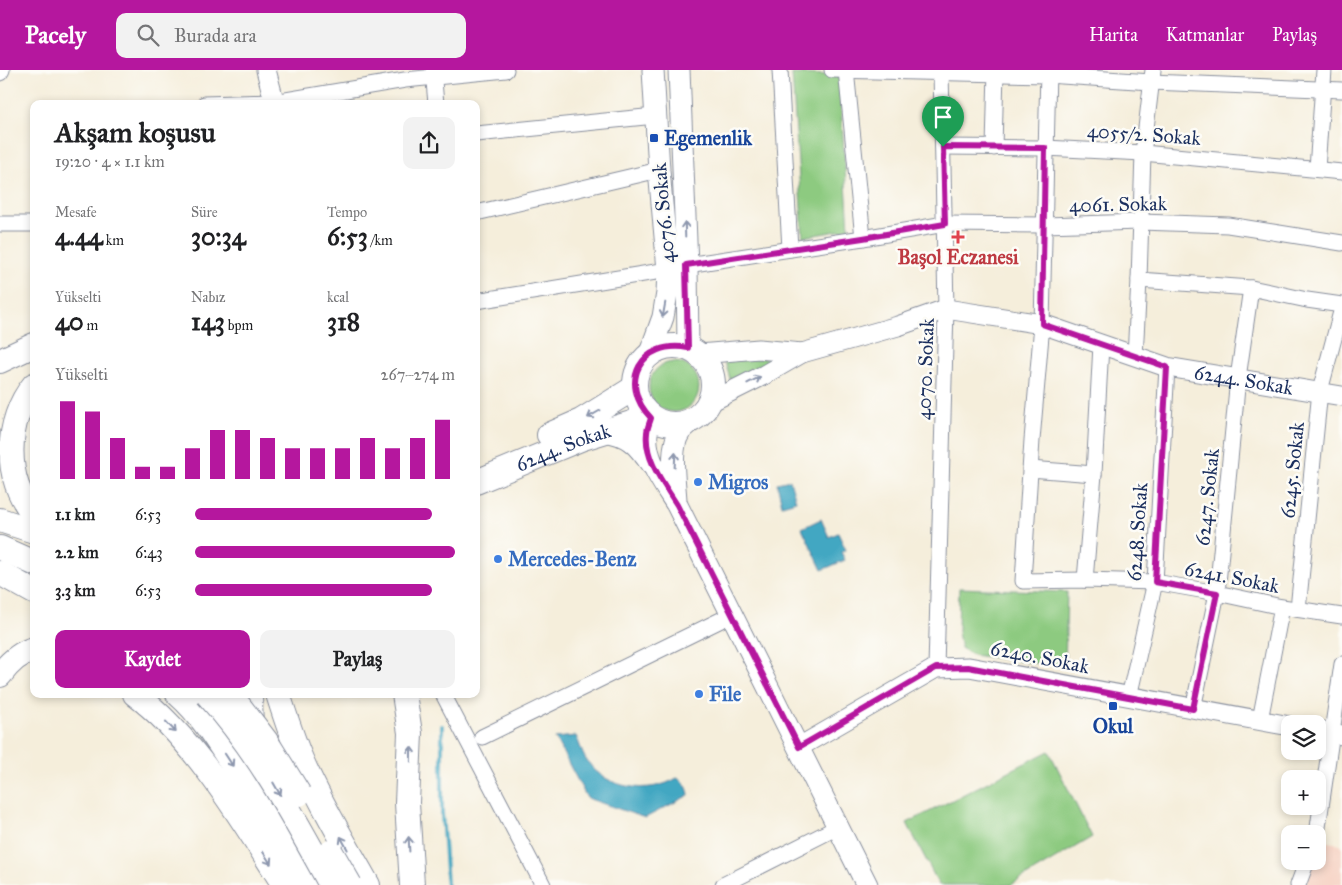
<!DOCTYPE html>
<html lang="tr">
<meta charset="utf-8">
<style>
:root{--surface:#fff;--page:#f2f2f2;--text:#202124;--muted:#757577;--accent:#b5179e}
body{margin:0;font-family:"IM FELL Great Primer",serif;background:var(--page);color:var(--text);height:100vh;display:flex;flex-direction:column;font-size:19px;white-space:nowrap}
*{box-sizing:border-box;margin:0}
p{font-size:16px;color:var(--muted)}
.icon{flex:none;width:28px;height:28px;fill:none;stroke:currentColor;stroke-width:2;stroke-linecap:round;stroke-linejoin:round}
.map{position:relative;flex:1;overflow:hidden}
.panel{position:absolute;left:30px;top:30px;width:450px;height:598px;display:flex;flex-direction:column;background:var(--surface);border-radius:10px;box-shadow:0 2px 8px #0003}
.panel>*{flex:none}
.tools{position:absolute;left:1281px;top:645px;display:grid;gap:10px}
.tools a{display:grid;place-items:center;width:45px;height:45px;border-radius:10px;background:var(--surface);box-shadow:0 2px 8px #0003;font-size:25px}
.pin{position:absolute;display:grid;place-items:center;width:42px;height:42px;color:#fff;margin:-51px -21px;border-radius:50% 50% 50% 0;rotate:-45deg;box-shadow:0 0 5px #0007}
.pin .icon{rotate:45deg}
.round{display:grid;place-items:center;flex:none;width:52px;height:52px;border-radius:10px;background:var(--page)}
.overview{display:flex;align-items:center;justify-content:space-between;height:85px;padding:0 25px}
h1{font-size:28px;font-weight:800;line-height:38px}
.metrics{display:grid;grid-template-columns:repeat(3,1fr);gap:8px;height:85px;padding:5px 25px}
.metrics div{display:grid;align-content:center}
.metrics b{font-size:25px;font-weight:800}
.metrics small{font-size:14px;font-weight:400}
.metrics p{font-size:14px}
.chart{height:140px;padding:10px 25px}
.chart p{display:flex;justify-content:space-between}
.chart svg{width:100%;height:90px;margin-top:5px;stroke:var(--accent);stroke-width:6}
.primary-button{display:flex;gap:10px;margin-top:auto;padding:10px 25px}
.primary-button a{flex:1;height:58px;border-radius:10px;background:var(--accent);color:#fff;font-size:20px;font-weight:800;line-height:58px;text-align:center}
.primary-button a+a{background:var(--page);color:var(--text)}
ul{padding:0 25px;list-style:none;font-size:16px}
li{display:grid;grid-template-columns:80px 60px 1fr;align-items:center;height:38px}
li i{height:12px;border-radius:6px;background:var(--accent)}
header{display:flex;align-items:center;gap:30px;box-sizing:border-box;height:70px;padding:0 25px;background:var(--accent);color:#fff}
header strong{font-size:24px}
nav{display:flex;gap:28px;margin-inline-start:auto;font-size:18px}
.search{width:350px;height:45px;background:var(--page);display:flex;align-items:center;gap:12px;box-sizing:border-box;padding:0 18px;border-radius:10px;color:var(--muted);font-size:19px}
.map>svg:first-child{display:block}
</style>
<header>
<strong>Pacely</strong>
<div class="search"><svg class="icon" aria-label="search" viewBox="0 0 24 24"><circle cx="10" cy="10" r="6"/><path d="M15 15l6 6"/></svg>Burada ara</div>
<nav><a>Harita</a><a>Katmanlar</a><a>Paylaş</a></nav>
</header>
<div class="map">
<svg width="1342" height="815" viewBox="0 0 1342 815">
<rect width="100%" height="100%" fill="#fdfcf7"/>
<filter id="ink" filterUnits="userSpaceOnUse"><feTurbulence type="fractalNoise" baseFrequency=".02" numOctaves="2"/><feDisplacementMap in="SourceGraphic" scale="10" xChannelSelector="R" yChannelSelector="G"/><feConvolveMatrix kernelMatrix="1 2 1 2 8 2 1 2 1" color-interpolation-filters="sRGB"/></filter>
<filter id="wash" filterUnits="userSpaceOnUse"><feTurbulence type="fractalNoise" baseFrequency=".0096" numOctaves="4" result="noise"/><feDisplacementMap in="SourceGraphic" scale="20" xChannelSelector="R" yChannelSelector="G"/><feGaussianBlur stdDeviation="1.12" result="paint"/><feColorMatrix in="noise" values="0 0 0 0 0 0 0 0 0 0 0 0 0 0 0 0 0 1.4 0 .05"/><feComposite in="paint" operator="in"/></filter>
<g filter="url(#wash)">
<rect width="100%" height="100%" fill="#f5eedb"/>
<!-- built -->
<path fill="#f6d2c3" d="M1321 770 1342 775V815H1306L1314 791H1318V781Z"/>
<!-- green -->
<g fill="#8dca80" stroke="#547c6f">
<path d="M792 4 839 5 849 159 803 167Z"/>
<path d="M782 288 731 312 724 289Z"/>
<circle cx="674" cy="317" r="25"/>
<path d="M959 518 1067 522 1065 597 973 585 961 578 958 562Z"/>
<path d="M1049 681 1092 767 1011 815H939L907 753Z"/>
</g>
<!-- water -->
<g fill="#42a7c2" stroke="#2e6b90">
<path d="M790 410 796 431 782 435 777 413Z"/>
<path d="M821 449 829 467 838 463 846 480 841 482 845 490 822 500 802 458Z"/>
<path d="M576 666C580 674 582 685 588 692 607 719 649 725 677 708 684 711 688 717 689 725L645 748 587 728 555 668Z"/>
</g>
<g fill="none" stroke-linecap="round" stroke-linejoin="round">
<!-- stream -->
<path stroke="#42a7c2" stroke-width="4" d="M442 656V744L447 815"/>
</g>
</g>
<g filter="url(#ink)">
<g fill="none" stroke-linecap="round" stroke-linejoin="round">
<!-- minor casing -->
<g stroke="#888e9c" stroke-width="17">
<g id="minor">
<path d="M433 0 436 34"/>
<path d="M780 0 790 179"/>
<path d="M832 0 1047 5 1151 12 1342 20"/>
<path d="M846 0 863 168"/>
<path d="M1048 0 1042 254 1032 370 1023 511 1085 510 1155 512 1217 523 1282 537 1342 546"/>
<path d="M0 3 2 0"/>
<path d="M204 34 274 32 405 10 506 0"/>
<path d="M476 64 655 46"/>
<path d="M943 77 1045 78 1143 83 1342 102"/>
<path d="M994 78 996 0"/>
<path d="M1317 99 1324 0"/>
<path d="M476 143 659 100"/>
<path d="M0 154H34"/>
<path d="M687 195 863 168 945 154 1045 155 1140 152 1228 155 1342 173"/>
<path d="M1139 210 1251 218 1307 230 1342 235"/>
<path d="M476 231 668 200"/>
<path d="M1135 287 1139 210 1143 83 1153 0"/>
<path d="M1030 399 1094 404"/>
<path d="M1085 510 1094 404 1101 275"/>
<path d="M1298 539 1320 321 1342 238"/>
<path d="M936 598 946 239 941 0"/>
<path d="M443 624 543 815"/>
<path d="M1129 627 1155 512 1167 297"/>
<path d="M1193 639 1217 523 1238 308 1251 218"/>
<path d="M1260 650 1282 537"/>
<path d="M482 667 731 545"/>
<path d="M1317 764 1342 594"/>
<path d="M723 815 838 757"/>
<path d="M1298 815 1307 791"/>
</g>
</g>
<!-- tertiary casing -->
<g stroke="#888e9c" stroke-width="21">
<g id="tertiary">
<path d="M266 0 275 34"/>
<path d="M699 284 759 279 802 283"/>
<path id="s1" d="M710 332 764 305 802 283 898 256 946 239 1042 254 1167 297 1342 326"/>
<path d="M1318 660 1342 665"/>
<path d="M799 677 936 598 969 597 1290 656"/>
</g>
</g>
<!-- secondary casing -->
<g stroke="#888e9c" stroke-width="23">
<g id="secondary">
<path d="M679 0 687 195 688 277"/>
<path d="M650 283 663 247 667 223 668 200 659 100 653 0"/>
<path d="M651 347C650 352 648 358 647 363 644 389 664 414 677 435L867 815"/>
<path d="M604 361C629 365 637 374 651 394"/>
<path d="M676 430C675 412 669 377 680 362 683 358 689 354 692 350"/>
</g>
</g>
<!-- primary casing -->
<g stroke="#888e9c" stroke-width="26">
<g id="primary">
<circle cx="674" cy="315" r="39"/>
<path d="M0 291 34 275"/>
<path d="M34 315C5 350 3 410 34 444"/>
<path d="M549 365 581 351 634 318"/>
<path id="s2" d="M476 412 583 368 651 347"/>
<path d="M0 450 34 461"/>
<path d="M0 478 34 493"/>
<path d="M0 503 34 522"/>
<path d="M0 605C9 593 19 583 34 579"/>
<path d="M135 624C195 669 244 752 284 815"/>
<path d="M178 624C202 645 219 673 236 700 260 738 283 776 305 815"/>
<path d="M250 624 251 662"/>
<path d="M278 624C285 646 292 668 301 689 320 733 345 774 368 815"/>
<path d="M404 624 410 663 407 733 412 815"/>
</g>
</g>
<!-- minor -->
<use href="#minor" stroke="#fff" stroke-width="15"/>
<!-- tertiary -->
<use href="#tertiary" stroke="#fff" stroke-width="19"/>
<!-- secondary -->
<use href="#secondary" stroke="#fff" stroke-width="21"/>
<!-- primary -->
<use href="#primary" stroke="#fff" stroke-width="24"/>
<!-- primary-bridge casing -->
<g stroke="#888e9c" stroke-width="26" stroke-linecap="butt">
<g id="primary-bridge">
<path d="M207 624C260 683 293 746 331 815"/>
<path d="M230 624 266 671 299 724"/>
<path d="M331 782 350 815"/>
</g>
</g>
<!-- primary-bridge -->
<use href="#primary-bridge" stroke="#fff" stroke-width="24"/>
</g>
<!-- one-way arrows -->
<defs><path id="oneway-shaft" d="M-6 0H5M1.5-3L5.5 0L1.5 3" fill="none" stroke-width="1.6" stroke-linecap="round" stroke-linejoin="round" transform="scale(1.25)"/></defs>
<g stroke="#8d97ae">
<use href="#oneway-shaft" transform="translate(685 159) rotate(-92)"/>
<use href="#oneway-shaft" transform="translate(664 240) rotate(100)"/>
<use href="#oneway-shaft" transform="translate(754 310) rotate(-27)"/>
<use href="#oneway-shaft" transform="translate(594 344) rotate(150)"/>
<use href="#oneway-shaft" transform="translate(675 390) rotate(-87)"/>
<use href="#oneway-shaft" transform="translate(171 657) rotate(47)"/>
<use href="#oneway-shaft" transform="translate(411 684) rotate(-89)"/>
<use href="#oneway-shaft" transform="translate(229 690) rotate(57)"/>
<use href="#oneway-shaft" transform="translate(277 719) rotate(60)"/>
<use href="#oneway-shaft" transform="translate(344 773) rotate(-119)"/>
<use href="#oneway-shaft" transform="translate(409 774) rotate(-93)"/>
<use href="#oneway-shaft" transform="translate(267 788) rotate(57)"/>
</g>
</g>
<g fill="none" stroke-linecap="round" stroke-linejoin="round" filter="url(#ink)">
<!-- route casing -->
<g stroke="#fff" stroke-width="10">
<path id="route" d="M943 77 1045 78 1042 254 1167 297 1155 512 1217 523 1193 639 968 597 936 598 799 677 677 435C664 414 644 389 647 363 647 358 650 352 651 348 617 313 641 269 688 278L686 195 863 168 945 154Z"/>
</g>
<!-- route -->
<use href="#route" stroke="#b5179e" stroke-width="6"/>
</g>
<!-- markers -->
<g fill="#1a4fb4" stroke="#fdfcf7" stroke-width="2">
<rect x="649" y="63" width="10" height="10" rx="2.5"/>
<rect x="1108" y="631" width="10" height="10" rx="2.5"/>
</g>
<path fill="#e0444e" stroke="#fdfcf7" stroke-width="2" d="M955.5 159.5h5v5h5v5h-5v5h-5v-5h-5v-5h5z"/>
<g fill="#3f7fe0" stroke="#fdfcf7" stroke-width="2">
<circle cx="698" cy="412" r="5"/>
<circle cx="498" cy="489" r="5"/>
<circle cx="699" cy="624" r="5"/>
</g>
<g text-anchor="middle" stroke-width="5" stroke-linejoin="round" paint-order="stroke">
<!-- street labels -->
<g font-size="20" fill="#1b2f5e" stroke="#fdfcf7">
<text transform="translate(1144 64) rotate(4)" y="7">4055/2. Sokak</text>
<text transform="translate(1118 134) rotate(-1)" y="7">4061. Sokak</text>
<text transform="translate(663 143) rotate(-95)" y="7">4076. Sokak</text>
<text transform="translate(925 299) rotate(-88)" y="7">4070. Sokak</text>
<text dy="7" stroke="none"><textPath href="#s1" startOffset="562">6244. Sokak</textPath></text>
<text dy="7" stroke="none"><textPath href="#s2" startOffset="94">6244. Sokak</textPath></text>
<text transform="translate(1292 400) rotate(-84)" y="7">6245. Sokak</text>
<text transform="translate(1207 427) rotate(-84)" y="7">6247. Sokak</text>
<text transform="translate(1137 462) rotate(-86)" y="7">6248. Sokak</text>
<text transform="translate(1232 507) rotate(11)" y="7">6241. Sokak</text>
<text transform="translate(1040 587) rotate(11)" y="7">6240. Sokak</text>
</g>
<!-- transit labels -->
<g font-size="20" font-weight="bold" fill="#164399" stroke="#fdfcf7" text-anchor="start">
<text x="664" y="75">Egemenlik</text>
<text x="1113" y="663" text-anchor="middle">Okul</text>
</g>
<!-- health labels -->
<g font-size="20" font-weight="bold" fill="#be3a42" stroke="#fdfcf7">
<text x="958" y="194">Başol Eczanesi</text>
</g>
<!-- shop labels -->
<g font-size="20" font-weight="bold" fill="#366cbe" stroke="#fdfcf7" text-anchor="start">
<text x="708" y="419">Migros</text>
<text x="508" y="496">Mercedes-Benz</text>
<text x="709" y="631">File</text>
</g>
</g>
</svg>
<div class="tools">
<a><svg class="icon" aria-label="layers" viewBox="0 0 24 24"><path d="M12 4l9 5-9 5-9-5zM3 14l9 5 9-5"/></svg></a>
<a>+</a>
<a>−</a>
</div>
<div class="pin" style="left:943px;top:77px;background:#1e9e55"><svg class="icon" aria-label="arrive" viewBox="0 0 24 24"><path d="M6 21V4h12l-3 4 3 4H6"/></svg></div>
<section class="panel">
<div class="overview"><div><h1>Akşam koşusu</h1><p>19:20 · 4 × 1.1 km</p></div><a class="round"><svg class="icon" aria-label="share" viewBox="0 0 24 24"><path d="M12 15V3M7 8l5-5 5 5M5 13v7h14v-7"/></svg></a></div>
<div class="metrics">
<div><p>Mesafe</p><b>4.44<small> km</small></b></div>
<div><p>Süre</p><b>30:34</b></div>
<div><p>Tempo</p><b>6:53<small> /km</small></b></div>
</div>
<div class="metrics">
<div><p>Yükselti</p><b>40<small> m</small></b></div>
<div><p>Nabız</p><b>143<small> bpm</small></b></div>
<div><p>kcal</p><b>318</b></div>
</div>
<div class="chart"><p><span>Yükselti</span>267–274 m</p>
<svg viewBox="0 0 160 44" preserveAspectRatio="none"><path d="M5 44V6M15 44V11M25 44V24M35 44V38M45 44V38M55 44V29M65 44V20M75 44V20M85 44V24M95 44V29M105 44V29M115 44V29M125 44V24M135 44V29M145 44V24M155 44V15"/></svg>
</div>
<ul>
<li><b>1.1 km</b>6:53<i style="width:91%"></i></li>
<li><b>2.2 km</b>6:43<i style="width:100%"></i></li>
<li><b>3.3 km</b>6:53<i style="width:91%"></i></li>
</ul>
<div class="primary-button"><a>Kaydet</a><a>Paylaş</a></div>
</section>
</div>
